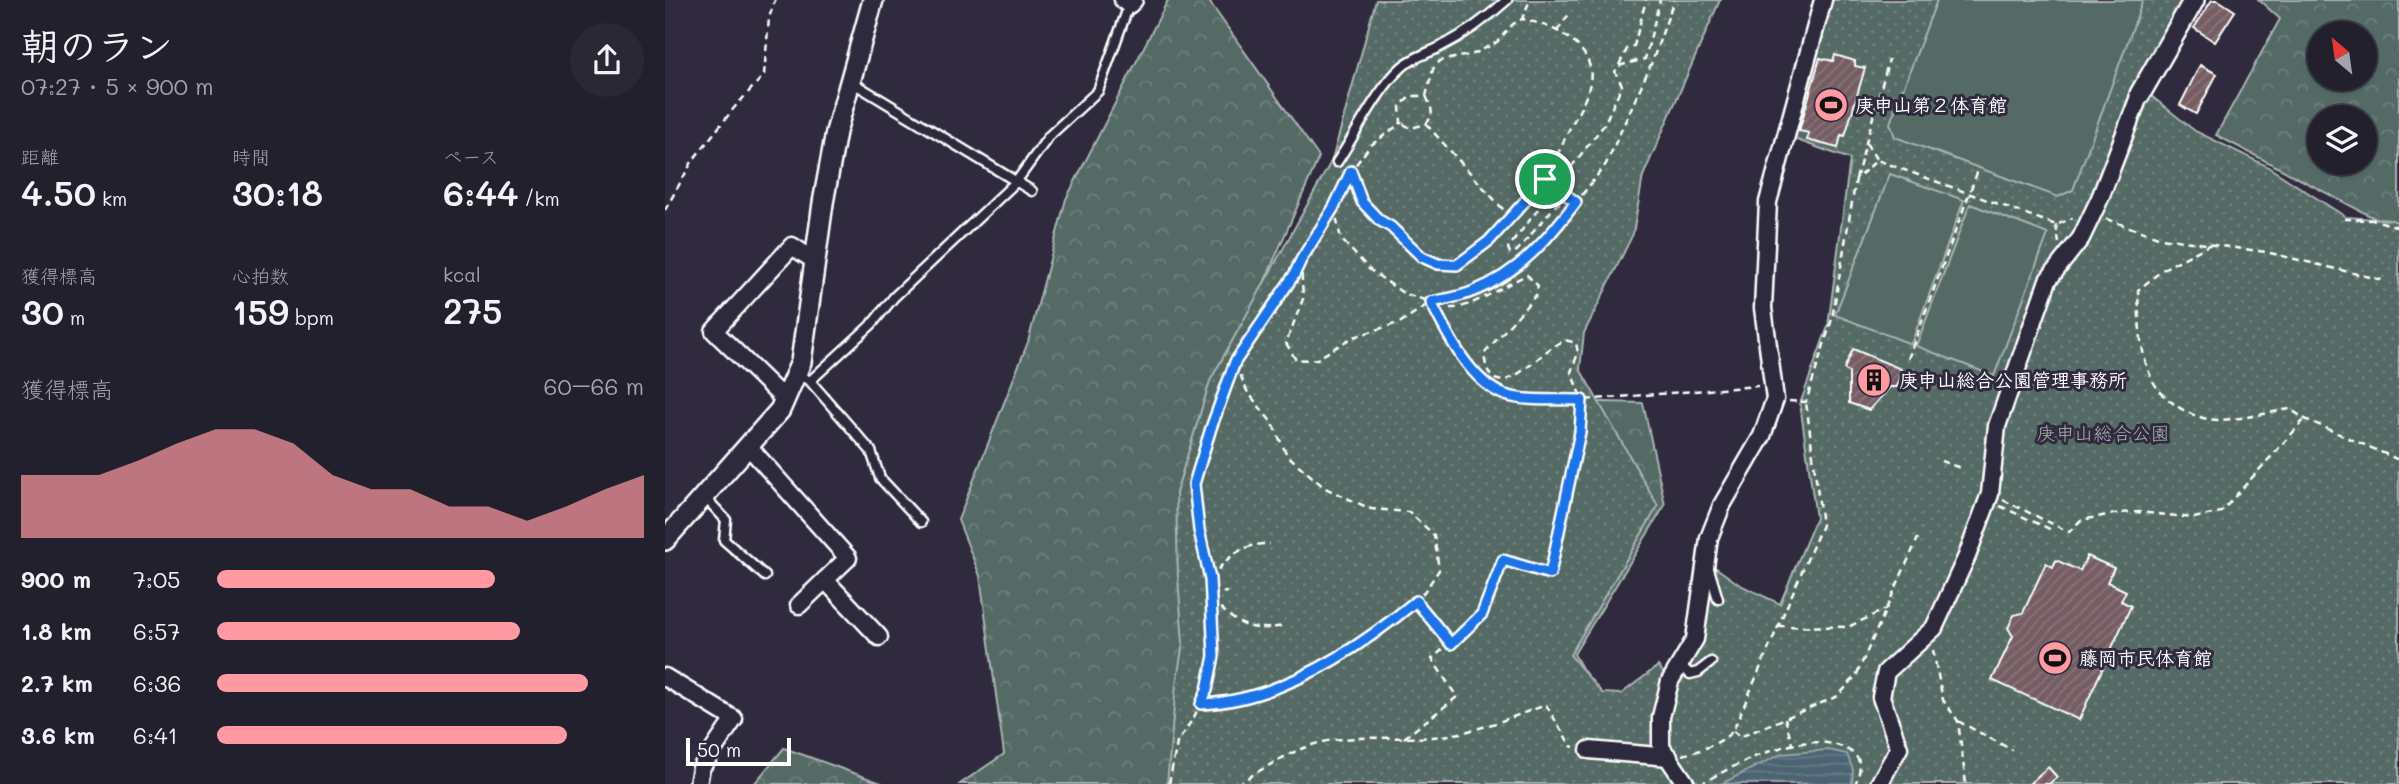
<!DOCTYPE html>
<html lang="ja">
<meta charset="utf-8">
<style>
:root{--surface:#23202e;--page:#2b2836;--text:#f1f3f6;--muted:#a3a3aa;--line:#403e4a;--accent:#ff9aa2}
body{margin:0;font-family:Mali,"Klee One",sans-serif;background:var(--page);color:var(--text);height:100vh;display:flex;flex-direction:column;font-size:26px;white-space:nowrap}
*{box-sizing:border-box;margin:0}
p{font-size:23px;color:var(--muted)}
.icon{flex:none;width:38px;height:38px;fill:none;stroke:currentColor;stroke-width:2;stroke-linecap:round;stroke-linejoin:round}
.map{position:relative;flex:1;overflow:hidden}
.details{display:flex;flex-direction:column;background:var(--surface);width:665px}
.details>*{flex:none}
.needle{width:46px;rotate:331deg}
.tools{position:absolute;left:1642px;top:21px;display:grid;gap:14px}
.tools a{display:grid;place-items:center;width:70px;height:70px;border-radius:50%;background:var(--surface);box-shadow:0 2px 5px #0004,0 0 0 2px var(--line);font-size:35px}
.scale{position:absolute;left:21px;bottom:18px;width:105px;box-sizing:border-box;padding-left:7px;border:4px solid #fff;border-top:0;font-size:19px;line-height:24px;white-space:nowrap;color:#fff;-webkit-text-stroke:5px #2f2a3d;paint-order:stroke}
.pin{position:absolute;display:grid;place-items:center;width:60px;height:60px;color:#fff;margin:-30px;border:4px solid #fff;border-radius:50%;box-shadow:0 2px 7px #0007}
.round{display:grid;place-items:center;flex:none;width:74px;height:74px;border-radius:37px;background:var(--page)}
.overview{display:flex;align-items:center;justify-content:space-between;height:119px;padding:0 21px}
h1{font-size:38px;font-weight:600;line-height:52px}
.metrics{display:grid;grid-template-columns:repeat(3,1fr);gap:10px;height:119px;padding:7px 21px}
.metrics div{display:grid;align-content:center}
.metrics b{font-size:35px;font-weight:600}
.metrics small{font-size:19px;font-weight:400}
.metrics p{font-size:19px}
.chart{height:196px;padding:14px 21px}
.chart p{display:flex;justify-content:space-between}
.chart svg{width:100%;height:126px;margin-top:7px;fill:var(--accent);opacity:.7}
ul{padding:0 21px;list-style:none;font-size:23px}
li{display:grid;grid-template-columns:112px 84px 1fr;align-items:center;height:52px}
li i{height:18px;border-radius:9px;background:var(--accent)}
main{display:flex;flex:1;min-height:0}
.map>svg:first-child{display:block}
</style>
<main>
<section class="details">
<div class="overview"><div><h1>朝のラン</h1><p>07:27 · 5 × 900 m</p></div><a class="round"><svg class="icon" aria-label="share" viewBox="0 0 24 24"><path d="M12 15V3M7 8l5-5 5 5M5 13v7h14v-7"/></svg></a></div>
<div class="metrics">
<div><p>距離</p><b>4.50<small> km</small></b></div>
<div><p>時間</p><b>30:18</b></div>
<div><p>ペース</p><b>6:44<small> /km</small></b></div>
</div>
<div class="metrics">
<div><p>獲得標高</p><b>30<small> m</small></b></div>
<div><p>心拍数</p><b>159<small> bpm</small></b></div>
<div><p>kcal</p><b>275</b></div>
</div>
<div class="chart"><p><span>獲得標高</span>60–66 m</p>
<svg viewBox="0 0 160 44" preserveAspectRatio="none"><path d="M0 44V22L10 22L20 22L30 17L40 11L50 6L60 6L70 11L80 22L90 27L100 27L110 33L120 33L130 38L140 33L150 27L160 22V44z"/></svg>
</div>
<ul>
<li><b>900 m</b>7:05<i style="width:65%"></i></li>
<li><b>1.8 km</b>6:57<i style="width:71%"></i></li>
<li><b>2.7 km</b>6:36<i style="width:87%"></i></li>
<li><b>3.6 km</b>6:41<i style="width:82%"></i></li>
</ul>
</section>
<div class="map">
<svg width="1734" height="784" viewBox="0 0 1734 784">
<defs>
<pattern id="forest-crowns" width="20" height="18" patternUnits="userSpaceOnUse" patternTransform="scale(1.75)"><rect width="20" height="18" fill="#546a65"/><path d="M2 6a3 3 0 1 1 6 0M12 15a3 3 0 1 1 6 0" fill="none" stroke="#6e807c"/></pattern>
<pattern id="park-dots" width="8" height="8" patternUnits="userSpaceOnUse" patternTransform="scale(1.75)"><rect width="8" height="8" fill="#546a65"/><path d="M2 2h.1M6 6h.1" fill="none" stroke="#6e807c" stroke-width="1.8" stroke-linecap="round"/></pattern>
<pattern id="water-rules" width="6" height="5" patternUnits="userSpaceOnUse" patternTransform="scale(1.75)"><rect width="6" height="5" fill="#4b6472"/><path d="M0 2.5h6" fill="none" stroke="#667b87"/></pattern>
<pattern id="building-hatch" width="6" height="6" patternUnits="userSpaceOnUse" patternTransform="scale(1.75)"><rect width="6" height="6" fill="#745d63"/><path d="M-1 1l2-2M0 6l6-6M5 7l2-2" fill="none" stroke="#89757a"/></pattern>
</defs>
<rect width="100%" height="100%" fill="#2f2a3d"/>
<filter id="ink" filterUnits="userSpaceOnUse"><feTurbulence type="fractalNoise" baseFrequency=".0143" numOctaves="2"/><feDisplacementMap in="SourceGraphic" scale="14" xChannelSelector="R" yChannelSelector="G"/><feConvolveMatrix kernelMatrix="1 2 1 2 8 2 1 2 1" color-interpolation-filters="sRGB"/></filter>
<g filter="url(#ink)">
<!-- forest -->
<g fill="url(#forest-crowns)" stroke="#aab4b2" stroke-width="2" fill-rule="evenodd">
<path d="M503 0H543L654 157 543 411 818 399 978 403 1000 505 909 654 957 740 974 784H295L339 754 315 576 293 520 363 342 401 199Z"/>
<path d="M1594 0H1734V231L1551 135 1615 19ZM1654 33H1699V79H1654ZM1654 117H1699V163H1654Z"/>
<path d="M119 748 219 784H89Z"/>
</g>
<!-- park -->
<path fill="url(#park-dots)" stroke="#aab4b2" stroke-width="2" d="M711 0H1055L978 176 968 234 919 333 915 369 993 506 905 655 937 693 956 694 993 666 1001 676 1034 645 1047 565 1075 585 1115 604 1151 518 1135 404 1163 326 1185 159 1129 139 1162 0H1524L1475 87 1530 131 1600 165 1681 217 1727 220 1734 223V784H502L511 685 518 643 513 578 511 493 545 381 667 160Z"/>
<!-- garden -->
<g fill="#546a65" stroke="#aab4b2" stroke-width="2">
<path d="M1272 0H1478L1408 190 1393 197 1230 137 1225 123Z"/>
<path d="M1225 174 1299 200 1246 344 1170 315Z"/>
<path d="M1305 204 1383 234 1329 376 1251 346Z"/>
</g>
<!-- water -->
<path fill="url(#water-rules)" stroke="#93a2aa" stroke-width="2" d="M1163 750 1182 754 1188 770 1187 784H1056L1116 754Z"/>
<!-- building -->
<g fill="url(#building-hatch)" stroke="#fff" stroke-width="2">
<path d="M1547 0H1553L1570 11 1550 42 1529 28Z"/>
<path d="M1170 55 1190 61V66L1200 68 1180 136 1176 135 1173 148 1142 140 1144 133 1134 131 1155 58 1168 61Z"/>
<path d="M1535 65 1552 74 1531 114 1515 105Z"/>
<path d="M1188 349 1236 369 1232 387H1225L1204 410 1184 403V373L1179 369Z"/>
<path d="M1422 556 1449 568 1442 582 1461 591 1456 601 1466 606 1414 720 1327 680 1348 636 1343 628 1349 615 1358 613 1381 563 1388 567 1391 560 1415 571Z"/>
<path d="M1383 767 1392 777 1384 784H1364Z"/>
</g>
<g fill="none" stroke-linecap="round" stroke-linejoin="round">
<!-- service casing -->
<g stroke="#fff" stroke-width="13">
<g id="service">
<path d="M185 81 367 191"/>
<path d="M672 162C691 134 713 88 737 67 748 57 762 54 775 47 801 34 821 19 842 0"/>
<path d="M132 374 145 381 207 324 229 297 351 182 384 136 433 91 464 5"/>
<path d="M145 381 206 451 215 478 256 522"/>
<path d="M39 496 61 520 59 540 100 576"/>
<path d="M1044 569 1053 599"/>
<path d="M1015 665 1025 674 1033 672 1046 662"/>
</g>
</g>
<!-- minor casing -->
<g stroke="#fff" stroke-width="21">
<g id="minor">
<path d="M458 0 464 5 469 0"/>
<path d="M120 400 49 331 127 246 150 261"/>
<path d="M83 446 183 558 134 605"/>
<path d="M160 580 214 637"/>
<path d="M0 677 69 719 36 768 33 784"/>
<path d="M924 750 1004 757"/>
<path d="M1021 784 996 747V717L1005 681 1030 639 1044 538 1057 505 1097 436 1110 399 1098 308 1103 202 1158 0"/>
<path d="M1214 784 1234 748 1216 697 1221 672 1269 628 1302 556 1325 494 1332 426 1383 280 1416 238 1435 198 1475 94"/>
</g>
</g>
<!-- tertiary casing -->
<g stroke="#fff" stroke-width="24">
<g id="tertiary">
<path d="M1475 94 1529 0"/>
<path d="M0 540 115 410 136 362 158 203 171 132 208 0"/>
</g>
</g>
<!-- path -->
<g stroke="#fff" stroke-width="2.5" stroke-dasharray="7 5" stroke-linecap="butt">
<path d="M892 31 905 13"/>
<path d="M954 65 962 49 969 46 981 0"/>
<path d="M738 124 746 128 761 124 767 116 766 107 761 96"/>
<path d="M761 124 846 218"/>
<path d="M1201 143 1212 160"/>
<path d="M687 172 697 203 714 220 726 227 757 257 773 264 792 265C824 242 858 213 880 179 890 163 897 143 906 126 916 107 932 83 923 61 912 36 881 24 857 19"/>
<path d="M880 179 911 202"/>
<path d="M1191 179 1224 59"/>
<path d="M669 207 676 239 705 270 738 293 766 302 809 292 856 265 889 231 941 164 987 62 1009 0"/>
<path d="M906 208 895 203 891 205 852 251 845 253 843 248 939 125 957 85 950 72 953 66 980 59 995 0"/>
<path d="M0 210 28 160 69 108 99 75 104 18 110 0"/>
<path d="M1441 219 1496 238 1601 252 1717 280"/>
<path d="M1679 219 1709 220 1734 227"/>
<path d="M1391 225 1394 243"/>
<path d="M1546 244 1500 268 1473 290C1474 319 1474 354 1488 381 1499 402 1530 421 1555 420 1578 419 1602 413 1625 409L1640 419 1734 460"/>
<path d="M636 262 638 299 621 343 631 360 652 359 686 338 736 322 766 302 789 348 820 382 840 395 917 400 1093 386"/>
<path d="M1243 359 1313 170"/>
<path d="M1124 401 1141 402 1167 319 1191 179 1212 160 1391 225 1408 218"/>
<path d="M1276 461 1298 469"/>
<path d="M1338 500 1404 532 1416 520 1454 513 1474 512 1529 518 1556 512 1640 419"/>
<path d="M1335 506 1389 531"/>
<path d="M545 579C562 558 576 543 605 544"/>
<path d="M546 594 562 592"/>
<path d="M547 599C570 623 582 633 617 626"/>
<path d="M751 601 786 644"/>
<path d="M1113 626 1183 627 1221 609"/>
<path d="M1268 650 1278 700 1293 721 1301 784"/>
<path d="M536 704C603 702 705 650 751 601 760 592 767 580 774 570L769 535 744 512 706 509 660 488 622 455 607 423 582 391 570 362"/>
<path d="M1120 718 1127 744"/>
<path d="M1293 721 1347 750"/>
<path d="M1068 731 1075 737 1173 696 1191 676 1253 538"/>
<path d="M739 738 792 697 767 659 817 614 838 560 885 574 915 432 917 400 906 372 913 353 911 343 900 340C895 343 890 345 886 348 866 362 825 410 819 354L871 295 873 286 862 275C842 283 806 309 786 308 781 307 775 303 771 301"/>
<path d="M1017 755C1036 751 1054 744 1068 731L1157 525 1141 402"/>
<path d="M504 784 512 743 529 717 542 690 549 656 546 587 534 530 529 484 546 428 570 362 629 275 636 260 669 207 686 171 705 146 736 123 735 106 746 96H761L768 69 775 61 809 54 832 42 848 24 857 19 865 0"/>
<path d="M572 784C595 771 619 755 644 746 678 733 730 740 767 737 808 734 843 718 881 705L906 746 909 747"/>
<path d="M1035 784C1075 763 1141 725 1185 751 1198 759 1196 772 1190 784"/>
</g>
<!-- service -->
<use href="#service" stroke="#2f2a3d" stroke-width="8"/>
<!-- minor -->
<use href="#minor" stroke="#2f2a3d" stroke-width="16"/>
<!-- tertiary -->
<use href="#tertiary" stroke="#2f2a3d" stroke-width="19"/>
</g>
</g>
<g fill="none" stroke-linecap="round" stroke-linejoin="round" filter="url(#ink)">
<!-- route casing -->
<g stroke="#fff" stroke-width="14">
<path id="route" d="M686 171 697 202 714 220 726 227 757 257 773 264 792 265 824 241 880 179 911 202C882 240 854 273 809 291 796 297 780 299 766 302 781 332 805 382 840 395 860 402 895 399 917 400L915 432 885 574 838 560 817 614 786 644 751 601C692 650 614 701 536 704L542 690 549 656 545 579 534 530 529 484 546 428 570 362 629 275 636 260 669 207Z"/>
</g>
<!-- route -->
<use href="#route" stroke="#1a73e8" stroke-width="9"/>
</g>
<!-- icons -->
<defs>
<g id="stadium-disc" transform="scale(1.75)"><circle r="9.5" fill="#ff9aa2" stroke="#2f2a3d"/><path d="M0-5a6.5 5 0 1 0 0 10a6.5 5 0 1 0 0-10ZM-3.5-1.8h7v3.6h-7Z" fill="#111"/></g>
<g id="building-disc" transform="scale(1.75)"><circle r="9.5" fill="#ff9aa2" stroke="#2f2a3d"/><path d="M-4-6H4V6H1V3H-1V6H-4ZM-2.5-4.3h1.7v1.8h-1.7ZM.8-4.3h1.7v1.8H.8ZM-2.5-1h1.7V.8h-1.7ZM.8-1h1.7V.8H.8Z" fill="#111"/></g>
</defs>
<g fill-rule="evenodd">
<use href="#stadium-disc" x="1166" y="105"/>
<use href="#building-disc" x="1209" y="380"/>
<use href="#stadium-disc" x="1390" y="658"/>
</g>
<g text-anchor="middle" stroke-width="6" stroke-linejoin="round" paint-order="stroke">
<!-- poi labels -->
<g font-size="19" font-weight="bold" fill="#fff" stroke="#2f2a3d" text-anchor="start">
<text x="1190" y="112">庚申山第２体育館</text>
<text x="1234" y="387">庚申山総合公園管理事務所</text>
<text x="1414" y="665">藤岡市民体育館</text>
</g>
<!-- park labels -->
<g font-size="19" fill="#aab4b2" stroke="#2f2a3d">
<text x="1438" y="440">庚申山総合公園</text>
</g>
</g>
</svg>
<div class="tools">
<a><svg class="needle" viewBox="-14 -14 28 28"><path d="M0-13l5 13h-10z" fill="#e53935"/><path d="M0 13l5-13h-10z" fill="#a3a3aa"/></svg></a>
<a><svg class="icon" aria-label="layers" viewBox="0 0 24 24"><path d="M12 4l9 5-9 5-9-5zM3 14l9 5 9-5"/></svg></a>
</div>
<div class="scale">50 m</div>
<div class="pin" style="left:880px;top:179px;background:#1e9e55"><svg class="icon" aria-label="arrive" viewBox="0 0 24 24"><path d="M6 21V4h12l-3 4 3 4H6"/></svg></div>
</div>
</main>
